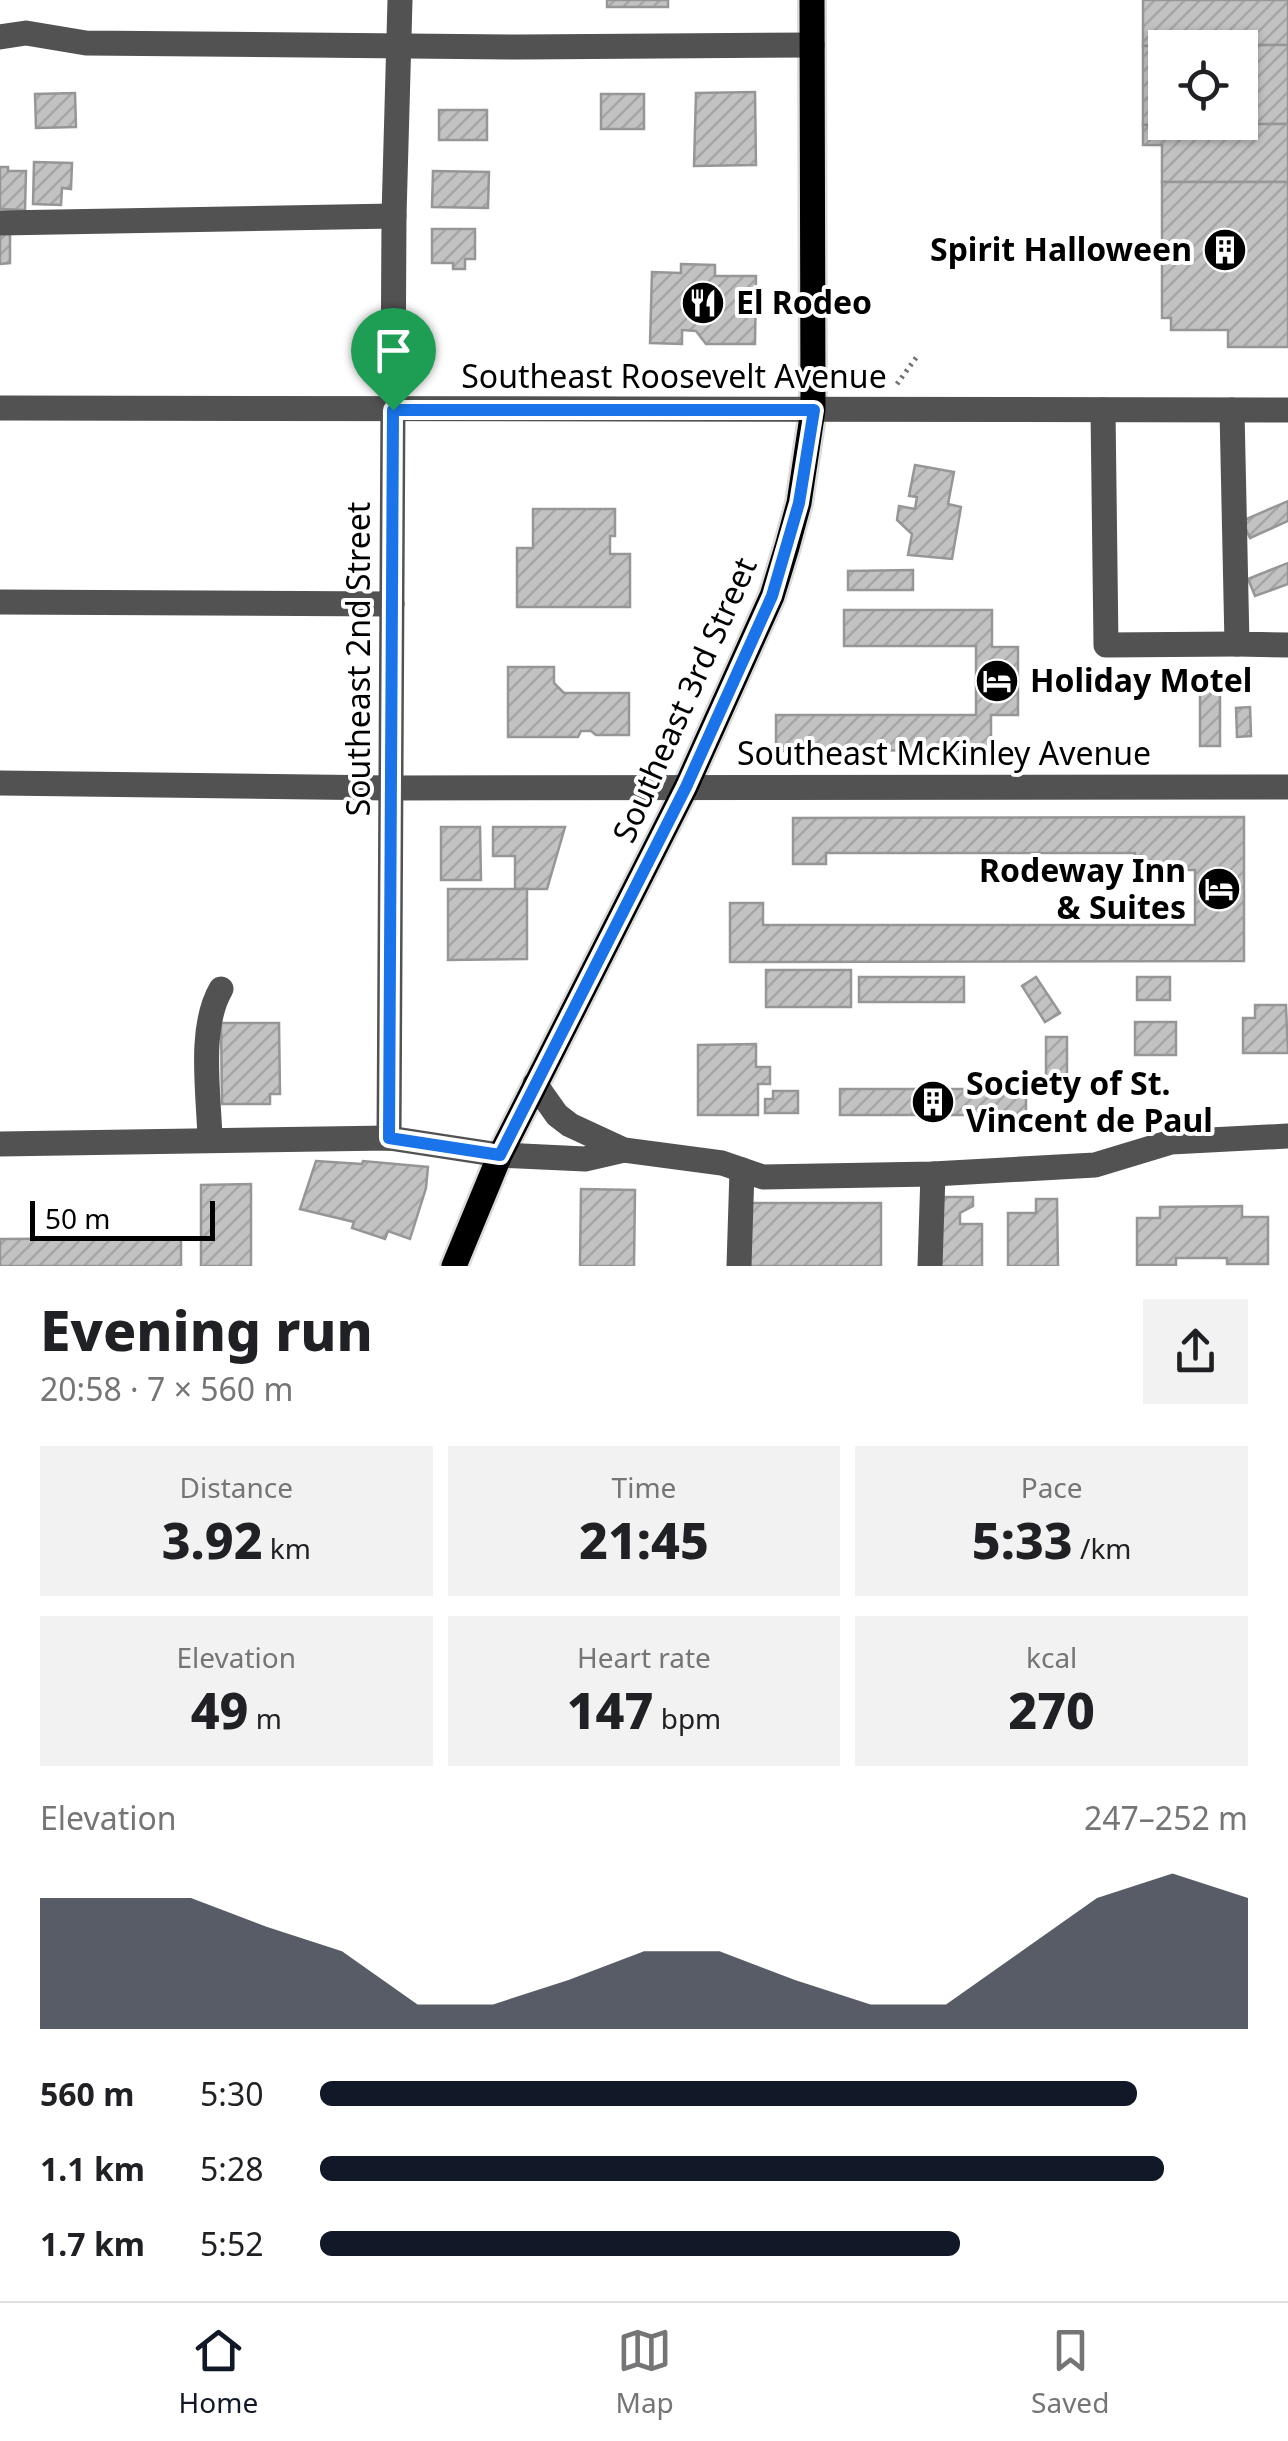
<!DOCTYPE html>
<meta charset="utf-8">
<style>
:root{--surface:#fff;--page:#f2f2f2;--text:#202124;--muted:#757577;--line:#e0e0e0;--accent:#111827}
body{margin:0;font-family:"Noto Sans",sans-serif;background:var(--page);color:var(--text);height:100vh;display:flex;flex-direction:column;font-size:38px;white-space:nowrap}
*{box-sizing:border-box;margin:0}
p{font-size:32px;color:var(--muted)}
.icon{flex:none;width:55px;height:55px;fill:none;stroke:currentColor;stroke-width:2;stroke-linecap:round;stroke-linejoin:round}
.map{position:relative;height:1266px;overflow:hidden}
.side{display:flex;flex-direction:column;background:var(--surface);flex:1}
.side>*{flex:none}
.fabs{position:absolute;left:1148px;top:30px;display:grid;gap:20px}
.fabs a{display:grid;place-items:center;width:110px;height:110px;border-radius:0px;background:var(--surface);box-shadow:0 2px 8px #0004;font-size:50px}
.scale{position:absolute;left:30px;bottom:25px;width:185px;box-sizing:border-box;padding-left:10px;border:5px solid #000;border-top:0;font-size:28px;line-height:35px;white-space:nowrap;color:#000;-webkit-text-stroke:8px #fff;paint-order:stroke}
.pin{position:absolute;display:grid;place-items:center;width:85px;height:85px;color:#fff;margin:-102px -42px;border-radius:50% 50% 50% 0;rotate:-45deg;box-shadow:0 0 10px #0007}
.pin .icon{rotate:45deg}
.round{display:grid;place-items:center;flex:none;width:105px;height:105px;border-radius:0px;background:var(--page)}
.summary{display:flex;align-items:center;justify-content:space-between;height:170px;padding:0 40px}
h1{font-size:55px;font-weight:800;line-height:75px}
.stats{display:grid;grid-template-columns:repeat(3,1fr);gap:15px;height:170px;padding:10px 40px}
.stats div{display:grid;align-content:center;border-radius:0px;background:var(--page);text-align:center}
.stats b{font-size:50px;font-weight:800}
.stats small{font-size:28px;font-weight:400}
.stats p{font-size:28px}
.chart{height:280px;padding:20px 40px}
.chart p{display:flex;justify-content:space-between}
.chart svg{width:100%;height:180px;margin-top:10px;fill:var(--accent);opacity:.7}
ul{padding:0 40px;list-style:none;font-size:32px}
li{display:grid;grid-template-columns:160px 120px 1fr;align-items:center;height:75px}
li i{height:25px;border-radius:12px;background:var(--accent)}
.menu{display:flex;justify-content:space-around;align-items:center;height:140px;border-top:2px solid var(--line);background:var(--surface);font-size:28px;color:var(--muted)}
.menu a{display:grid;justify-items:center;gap:5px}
.menu .active{color:var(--accent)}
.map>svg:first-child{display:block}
</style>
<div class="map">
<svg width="1288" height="1266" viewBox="0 0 1288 1266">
<defs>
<pattern id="building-hatch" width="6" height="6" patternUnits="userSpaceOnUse" patternTransform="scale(2.5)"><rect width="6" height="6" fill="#c2c2c2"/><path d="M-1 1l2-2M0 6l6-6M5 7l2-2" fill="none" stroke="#a5a5a5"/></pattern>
</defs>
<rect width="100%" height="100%" fill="#fff"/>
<!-- building -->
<g fill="url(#building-hatch)" stroke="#969696" stroke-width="2.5" fill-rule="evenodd">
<rect x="607" y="0" width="61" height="7"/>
<path d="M1143 0H1288V45L1143 46Z"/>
<path d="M1288 45V124L1143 125V46ZM1165 48H1240V122H1165Z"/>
<path d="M755 92 756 165 694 166 696 93Z"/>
<path d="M75 93 76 127 36 128 35 94Z"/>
<rect x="601" y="94" width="43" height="35"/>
<rect x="439" y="110" width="48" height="30"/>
<path d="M1288 124V182H1162V145H1143V125Z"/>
<path d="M34 162 72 163 71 189 62 188 61 205 33 204Z"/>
<path d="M0 167H8V171H26L25 210 0 209Z"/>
<path d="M433 171 489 172 488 208 432 207Z"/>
<path d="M1162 182H1288V347H1228V330H1171V318H1162Z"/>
<path d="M0 229H10V263L0 264Z"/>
<path d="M432 229H475V259H465V269H453V263H432Z"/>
<path d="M681 264 715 265V276H756L755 344H706L696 331 682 330V344L650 343 652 272 681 273Z"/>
<path d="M915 465 954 472 948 504 961 507 952 559 908 555 912 534 897 520 899 506 915 509 917 497 909 496Z"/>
<path d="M1288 501V521L1250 538 1242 521Z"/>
<path d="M533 509H615V536H610V554H630V607H517V548H533Z"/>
<path d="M1288 563V584L1255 596 1248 579Z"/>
<path d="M913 570V590H848V571Z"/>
<path d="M844 610H992V647H1018V715H991V750L776 751V715H976V646H844Z"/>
<path d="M508 667H554V683L564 693H629V735H596L591 731H581L578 737H508Z"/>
<rect x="1200" y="674" width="20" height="72"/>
<path d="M1250 707 1251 736 1237 737 1236 708Z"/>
<path d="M1244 817V961L730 962V903H763V925H1195V870H1135V853H826V864H793V818Z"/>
<path d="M441 827H480L481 880H441Z"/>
<path d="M493 827H565L547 889H515V856H493Z"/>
<path d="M448 889H527V959L448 960Z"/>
<rect x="766" y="970" width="85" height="37"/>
<rect x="859" y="977" width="105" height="25"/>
<path d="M1036 977 1060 1013 1045 1022 1022 986Z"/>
<rect x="1137" y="977" width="33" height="23"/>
<path d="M1255 1005H1286L1288 1053H1243V1018H1255Z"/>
<rect x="1135" y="1022" width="41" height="33"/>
<path d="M221 1023H279L280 1094H270V1104H222Z"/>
<rect x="1046" y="1037" width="21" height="44"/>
<path d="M756 1044V1067H770V1084H758V1115H698V1045Z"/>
<rect x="840" y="1089" width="186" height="26"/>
<path d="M773 1091H798V1113H765V1099H773Z"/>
<path d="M316 1161 362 1164 363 1161 428 1167 426 1188 410 1239 388 1231 385 1239 352 1228 354 1222 300 1209Z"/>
<path d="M251 1184V1266H201V1185Z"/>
<path d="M581 1189 635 1190 634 1266H580Z"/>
<path d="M940 1197H973V1206L960 1213V1224H982V1266H939Z"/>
<path d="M1036 1199H1057L1058 1266H1008V1213H1036Z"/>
<rect x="749" y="1203" width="132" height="63"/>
<path d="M1242 1206V1217H1268V1264H1227V1258H1176V1265H1137V1218H1160V1207Z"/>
<path d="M181 1238V1266H0V1239Z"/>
</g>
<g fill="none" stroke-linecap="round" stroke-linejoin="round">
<!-- major casing -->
<g stroke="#dbdbdb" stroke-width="30">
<path id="major" d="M454 1266 500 1155 686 787 772 596 787 547 799 503 813 410 812 0"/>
</g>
<!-- path -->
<path stroke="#747474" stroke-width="5" stroke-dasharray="2.5 5" stroke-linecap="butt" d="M897 384 918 355"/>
<!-- minor -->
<g stroke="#525252" stroke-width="25">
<path d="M0 37 26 33 86 43 521 47 812 45"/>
<path d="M0 223 394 216"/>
<path d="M0 408 1288 410"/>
<path d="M1103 410 1106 645 1237 644"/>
<path d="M1232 410 1237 644 1288 645"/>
<path d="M0 602 392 604"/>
<path d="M0 783 390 788 1288 787"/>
<path d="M535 1084 557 1115 570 1125 624 1150 722 1163 763 1177 933 1174 1095 1165 1171 1142 1288 1136"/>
<path d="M389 1138 394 216 400 0"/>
<path d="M210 1140C209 1095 198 1028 221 989"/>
<path d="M0 1144 389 1138 500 1155 585 1159 624 1150"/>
<path d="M739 1266 742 1170"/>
<path d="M930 1266 933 1174"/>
</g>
<!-- major -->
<use href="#major" stroke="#000" stroke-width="25"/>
</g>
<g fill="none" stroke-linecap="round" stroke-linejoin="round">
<!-- route casing -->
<g stroke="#fff" stroke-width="20">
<path id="route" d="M393 410H814L799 503 772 596 686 787 500 1155 389 1138Z"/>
</g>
<!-- route -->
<use href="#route" stroke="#1a73e8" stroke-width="12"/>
</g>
<!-- icons -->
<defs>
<g id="building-disc" transform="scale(2.25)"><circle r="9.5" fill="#000" stroke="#fff"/><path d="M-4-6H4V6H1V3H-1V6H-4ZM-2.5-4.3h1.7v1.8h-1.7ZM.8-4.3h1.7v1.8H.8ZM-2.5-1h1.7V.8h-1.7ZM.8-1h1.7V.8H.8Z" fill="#fff"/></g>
<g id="restaurant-disc" transform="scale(2.25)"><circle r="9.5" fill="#000" stroke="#fff"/><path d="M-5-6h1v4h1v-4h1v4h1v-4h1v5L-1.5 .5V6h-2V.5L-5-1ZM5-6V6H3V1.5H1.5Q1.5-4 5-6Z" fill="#fff"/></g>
<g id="hotel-disc" transform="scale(2.25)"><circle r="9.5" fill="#000" stroke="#fff"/><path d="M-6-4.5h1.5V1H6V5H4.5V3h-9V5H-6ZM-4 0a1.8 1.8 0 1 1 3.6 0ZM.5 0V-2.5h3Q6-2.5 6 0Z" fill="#fff"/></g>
</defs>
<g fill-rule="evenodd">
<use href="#building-disc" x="1225" y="250"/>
<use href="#restaurant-disc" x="703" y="303"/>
<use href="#hotel-disc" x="997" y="681"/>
<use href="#hotel-disc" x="1219" y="889"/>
<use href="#building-disc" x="933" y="1102"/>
</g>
<g text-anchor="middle" stroke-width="8" stroke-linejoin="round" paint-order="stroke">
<!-- poi labels -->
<g font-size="32" font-weight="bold" fill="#000" stroke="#fff" text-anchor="start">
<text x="1192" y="261" text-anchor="end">Spirit Halloween</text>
<text x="736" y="314">El Rodeo</text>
<text x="1030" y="692">Holiday Motel</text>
<text x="1186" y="882" text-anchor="end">Rodeway Inn<tspan x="1186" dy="37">&amp; Suites</tspan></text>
<text x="966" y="1095">Society of St.<tspan x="966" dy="37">Vincent de Paul</tspan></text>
</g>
<!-- street labels -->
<g font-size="32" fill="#000" stroke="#fff">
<text x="674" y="388">Southeast Roosevelt Avenue</text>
<text transform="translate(359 659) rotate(-90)" y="11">Southeast 2nd Street</text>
<text transform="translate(685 700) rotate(-66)" y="11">Southeast 3rd Street</text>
<text x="944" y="765">Southeast McKinley Avenue</text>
</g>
</g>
</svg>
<div class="fabs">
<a><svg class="icon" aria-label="locate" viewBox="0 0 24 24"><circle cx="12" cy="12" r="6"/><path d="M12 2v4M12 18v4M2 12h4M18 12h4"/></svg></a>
</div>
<div class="scale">50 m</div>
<div class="pin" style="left:393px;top:410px;background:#1e9e55"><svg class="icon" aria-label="arrive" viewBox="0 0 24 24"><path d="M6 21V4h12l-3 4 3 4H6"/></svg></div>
</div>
<section class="side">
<div class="summary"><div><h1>Evening run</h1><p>20:58 · 7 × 560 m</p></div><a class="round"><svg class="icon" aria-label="share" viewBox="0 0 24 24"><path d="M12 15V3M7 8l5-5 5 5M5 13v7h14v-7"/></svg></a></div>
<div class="stats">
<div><p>Distance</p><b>3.92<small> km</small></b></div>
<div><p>Time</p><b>21:45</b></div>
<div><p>Pace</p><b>5:33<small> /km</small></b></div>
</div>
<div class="stats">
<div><p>Elevation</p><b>49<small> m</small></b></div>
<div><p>Heart rate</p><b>147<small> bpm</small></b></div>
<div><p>kcal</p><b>270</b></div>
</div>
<div class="chart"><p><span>Elevation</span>247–252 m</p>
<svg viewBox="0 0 160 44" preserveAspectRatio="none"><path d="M0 44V12L10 12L20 12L30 19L40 25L50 38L60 38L70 32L80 25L90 25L100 32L110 38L120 38L130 25L140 12L150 6L160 12V44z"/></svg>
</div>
<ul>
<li><b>560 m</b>5:30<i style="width:88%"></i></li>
<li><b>1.1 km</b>5:28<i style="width:91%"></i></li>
<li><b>1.7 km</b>5:52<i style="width:69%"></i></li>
</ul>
</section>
<nav class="menu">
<a class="active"><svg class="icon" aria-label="home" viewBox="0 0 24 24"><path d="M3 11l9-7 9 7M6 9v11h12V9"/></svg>Home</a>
<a><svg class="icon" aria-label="map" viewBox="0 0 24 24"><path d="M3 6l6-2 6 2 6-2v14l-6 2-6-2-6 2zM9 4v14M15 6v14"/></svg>Map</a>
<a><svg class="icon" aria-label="saved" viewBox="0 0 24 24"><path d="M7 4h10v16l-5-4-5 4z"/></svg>Saved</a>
</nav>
